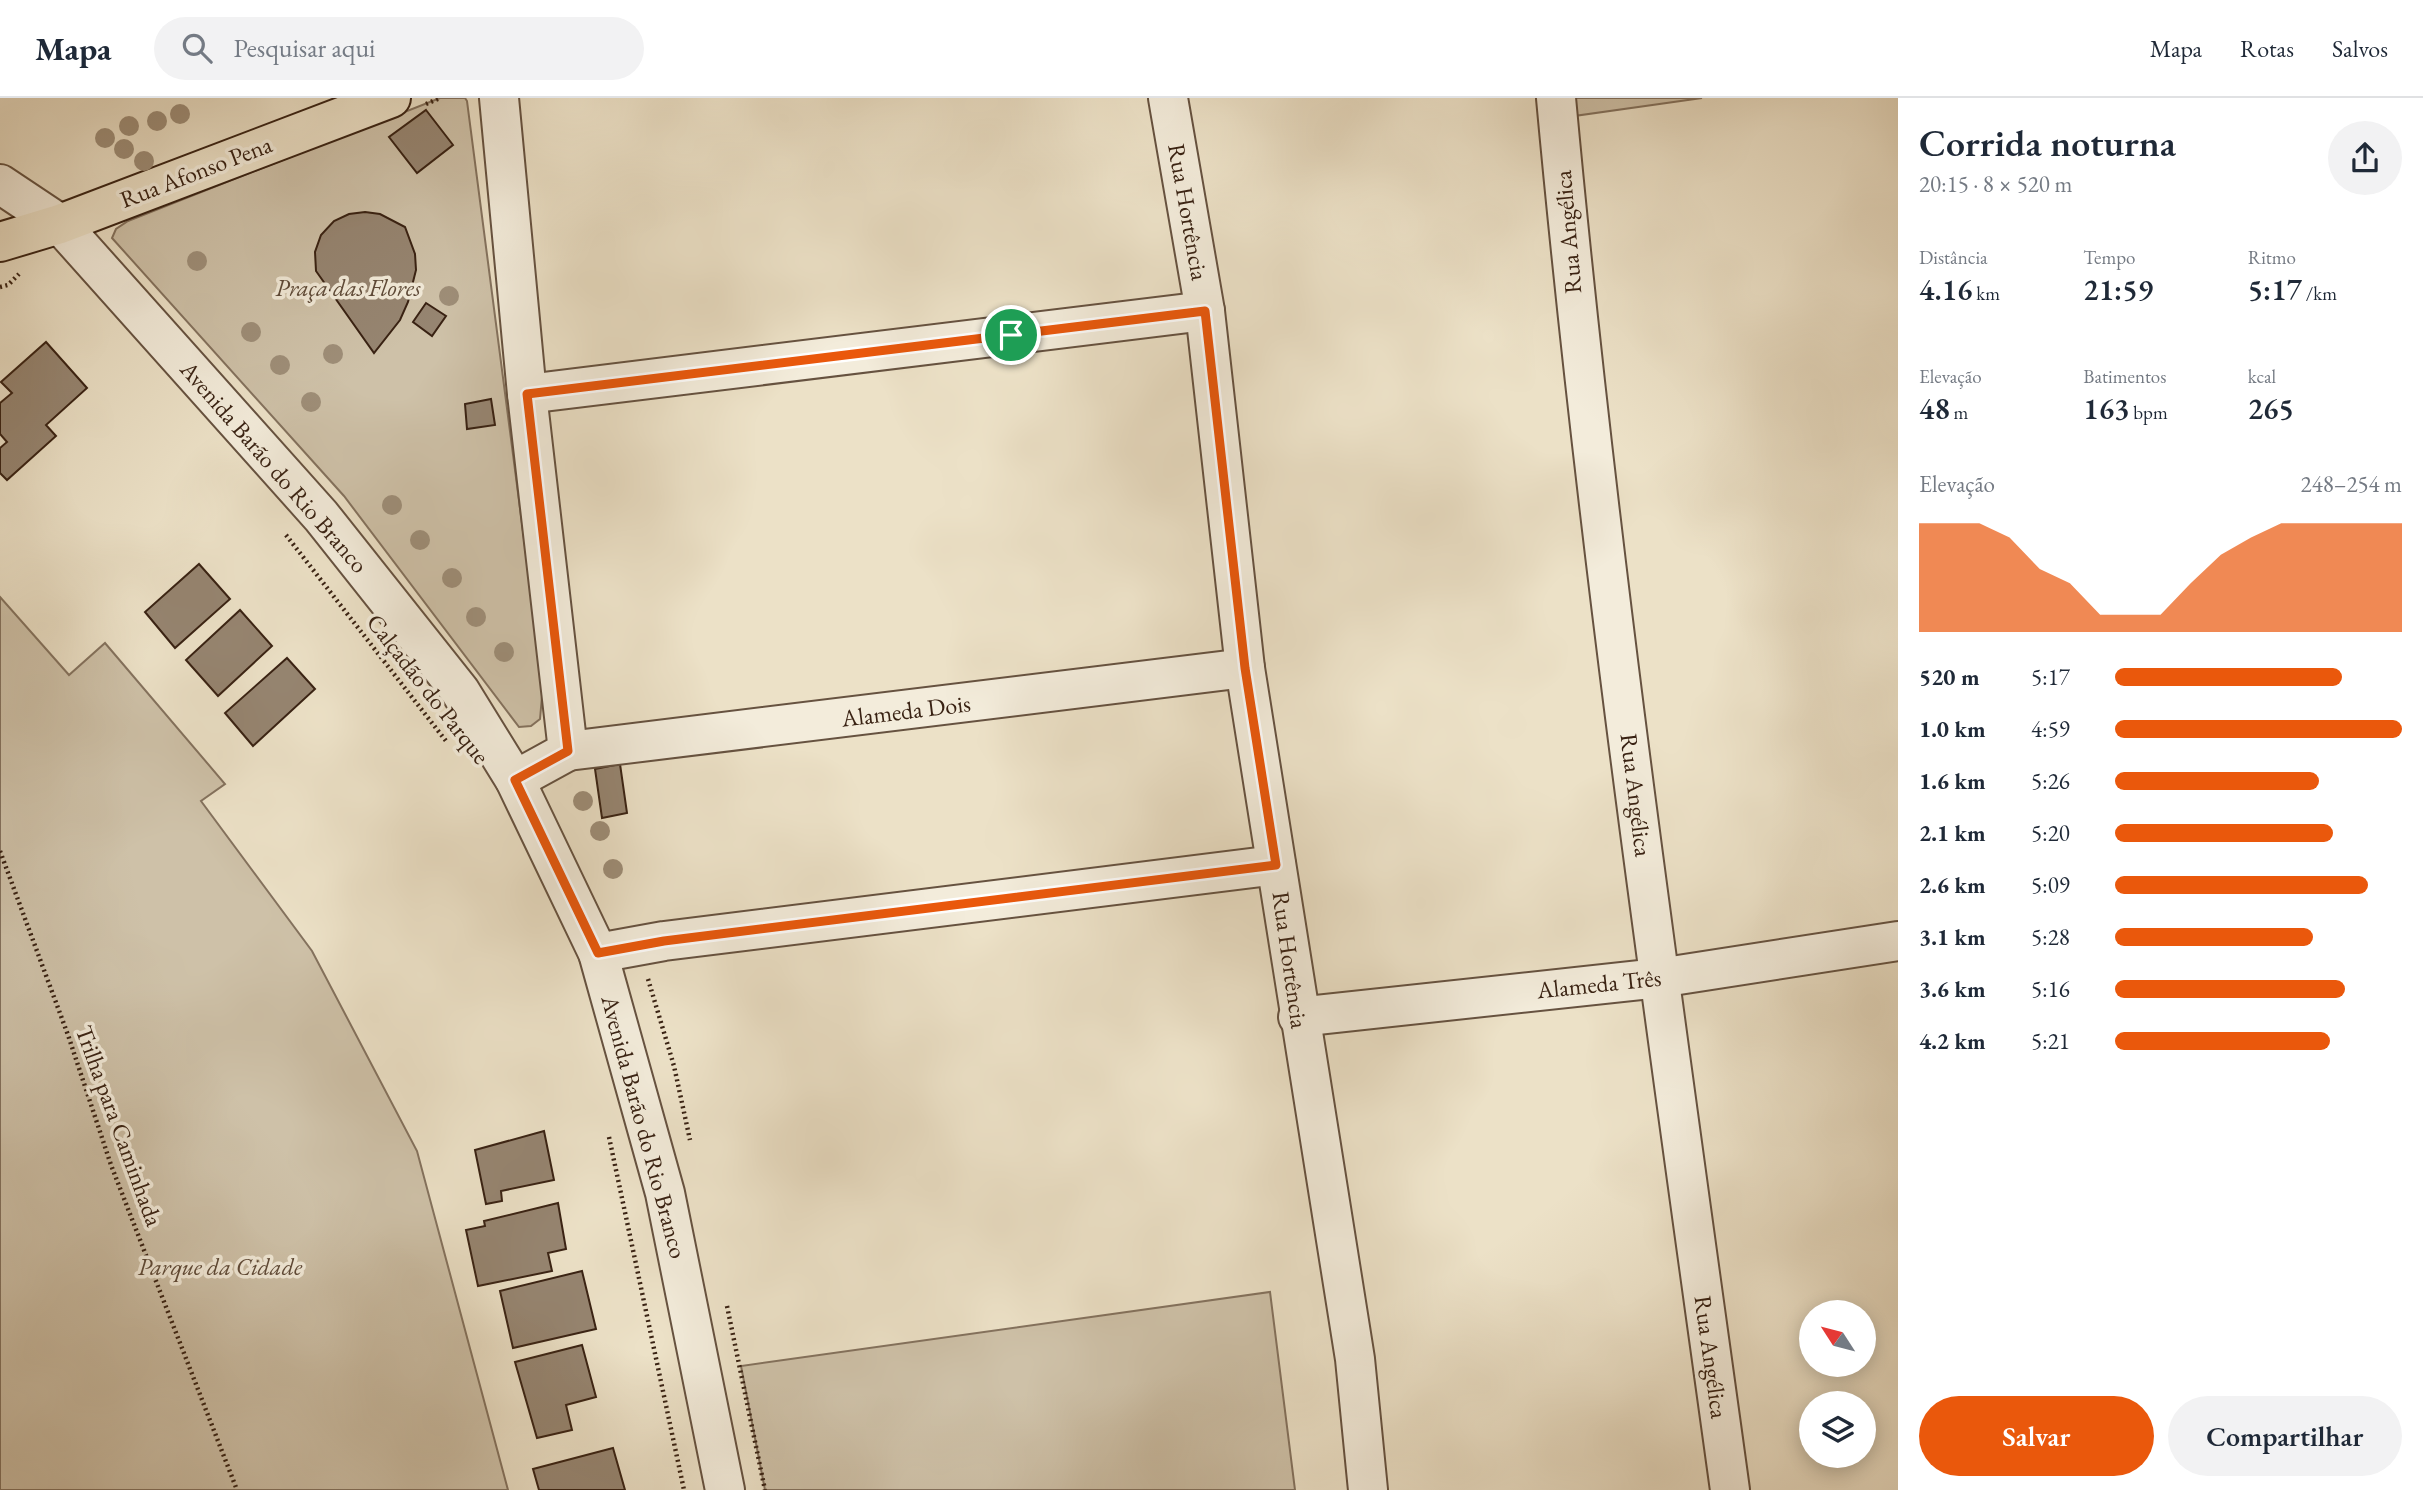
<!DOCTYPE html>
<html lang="pt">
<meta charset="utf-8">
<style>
:root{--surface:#fff;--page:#f2f2f3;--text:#1f2937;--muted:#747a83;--line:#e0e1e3;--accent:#ea580c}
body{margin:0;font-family:"EB Garamond",serif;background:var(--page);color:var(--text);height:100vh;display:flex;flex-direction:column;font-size:26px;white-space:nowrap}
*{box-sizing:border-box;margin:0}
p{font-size:23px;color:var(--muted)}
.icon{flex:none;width:38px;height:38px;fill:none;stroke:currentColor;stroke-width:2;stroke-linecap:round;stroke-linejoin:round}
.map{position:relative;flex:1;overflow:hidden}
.sheet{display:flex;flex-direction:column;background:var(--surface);width:525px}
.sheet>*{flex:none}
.needle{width:46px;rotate:306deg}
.fabs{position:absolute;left:1799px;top:1202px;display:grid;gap:14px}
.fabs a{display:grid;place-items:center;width:77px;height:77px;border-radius:50%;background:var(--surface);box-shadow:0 4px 18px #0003;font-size:35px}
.pin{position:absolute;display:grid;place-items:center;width:60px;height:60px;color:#fff;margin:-30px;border:4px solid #fff;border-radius:50%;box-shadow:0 2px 7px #0007}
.round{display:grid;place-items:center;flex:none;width:74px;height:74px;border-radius:37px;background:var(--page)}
.headline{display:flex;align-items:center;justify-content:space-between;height:119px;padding:0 21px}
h1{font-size:38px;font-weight:600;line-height:52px}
.stats{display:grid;grid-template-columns:repeat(3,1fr);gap:10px;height:119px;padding:7px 21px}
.stats div{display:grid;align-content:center}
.stats b{font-size:30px;font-weight:600}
.stats small{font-size:19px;font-weight:400}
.stats p{font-size:19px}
.chart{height:196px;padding:14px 21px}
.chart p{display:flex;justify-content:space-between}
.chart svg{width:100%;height:126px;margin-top:7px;fill:var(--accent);opacity:.7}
.primary-button{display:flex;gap:14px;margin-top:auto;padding:14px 21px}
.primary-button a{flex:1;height:80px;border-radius:42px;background:var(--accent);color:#fff;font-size:28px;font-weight:600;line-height:80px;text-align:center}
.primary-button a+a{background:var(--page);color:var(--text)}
ul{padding:0 21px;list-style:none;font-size:23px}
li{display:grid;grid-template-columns:112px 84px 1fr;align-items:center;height:52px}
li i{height:18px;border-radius:9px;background:var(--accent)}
header{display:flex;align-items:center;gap:42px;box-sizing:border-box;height:98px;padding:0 35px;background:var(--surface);border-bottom:2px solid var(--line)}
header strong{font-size:33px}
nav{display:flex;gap:38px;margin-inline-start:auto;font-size:24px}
.search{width:490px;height:63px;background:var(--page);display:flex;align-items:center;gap:18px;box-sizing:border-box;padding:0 24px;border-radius:38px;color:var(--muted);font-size:26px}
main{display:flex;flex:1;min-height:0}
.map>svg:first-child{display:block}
</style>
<header>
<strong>Mapa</strong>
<div class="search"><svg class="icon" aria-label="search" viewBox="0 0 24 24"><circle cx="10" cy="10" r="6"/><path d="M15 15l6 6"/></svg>Pesquisar aqui</div>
<nav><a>Mapa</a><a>Rotas</a><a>Salvos</a></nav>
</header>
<main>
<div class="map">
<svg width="1898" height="1392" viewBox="0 0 1898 1392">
<rect width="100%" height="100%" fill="#ece1c7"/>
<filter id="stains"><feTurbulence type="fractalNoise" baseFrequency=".00286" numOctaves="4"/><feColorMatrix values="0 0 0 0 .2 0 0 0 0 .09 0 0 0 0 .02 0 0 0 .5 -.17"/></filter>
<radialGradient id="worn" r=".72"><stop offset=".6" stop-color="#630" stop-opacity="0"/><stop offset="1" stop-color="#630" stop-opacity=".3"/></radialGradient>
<!-- green -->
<g fill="#cec1a8" stroke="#84725e" stroke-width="2">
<path d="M440 0H465L467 3 543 587 540 621 531 628 519 629 344 398 112 140 116 131 128 123Z"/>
<path d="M1573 0H1702L1574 18Z"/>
<path d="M0 499 69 577 105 545 225 686 201 703 312 853 417 1053 508 1392H0Z"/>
<path d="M1270 1194 1295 1392H765L741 1268Z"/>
</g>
<!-- building -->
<g fill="#968571" stroke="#392213" stroke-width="2">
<path d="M426 12 453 47 417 75 389 39Z"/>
<path d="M365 114 380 116 405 129 415 156 416 172 408 204 400 222 374 255 316 173 315 154 321 137 334 123 349 116Z"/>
<path d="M426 205 446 218 432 238 413 224Z"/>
<path d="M46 244 87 290 46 327 56 338 7 382 0 375V350L7 344 0 336V305L12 295 1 284Z"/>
<path d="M491 301 495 327 467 331 465 306Z"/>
<path d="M199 466 230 501 175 550 145 514Z"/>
<path d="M240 512 272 548 218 598 186 562Z"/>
<path d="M287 560 315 591 253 648 225 615Z"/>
<path d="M620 666 627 715 602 720 595 671Z"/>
<path d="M544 1033 554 1082 501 1093 502 1103 486 1106 475 1052Z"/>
<path d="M558 1105 566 1151 548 1155 552 1173 478 1188 466 1132 485 1128 484 1123Z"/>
<path d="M582 1173 596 1231 513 1250 500 1193Z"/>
<path d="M582 1247 596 1299 566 1307 572 1332 537 1340 515 1264Z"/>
<path d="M613 1350 625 1392H539L533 1371Z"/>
</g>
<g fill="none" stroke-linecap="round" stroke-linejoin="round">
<!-- minor casing -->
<g stroke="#665240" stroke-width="42">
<g id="minor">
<path d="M499 0 527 296 568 653 515 682"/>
<path d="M1168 0 1205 213 1245 570 1355 1261 1368 1392"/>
<path d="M1556 0C1599 466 1666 929 1730 1392"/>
<path d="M0 86 60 126 321 418 460 593 515 682 598 855 665 1095 725 1392"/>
<path d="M527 296 1205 213"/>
<path d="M568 653 1245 570"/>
<path d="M598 855 664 843 1276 767"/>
<path d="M1298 919 1659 880 1898 843"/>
</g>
</g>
<!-- major casing -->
<g stroke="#392213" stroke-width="42">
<path id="major" d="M0 144 60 126 391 0"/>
</g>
<!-- path -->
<g stroke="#392213" stroke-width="4.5" stroke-dasharray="2 3.5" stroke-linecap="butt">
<path d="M426 6 440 0"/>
<path d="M0 189 8 187 19 176"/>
<path d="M286 437 446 643"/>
<path d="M0 753 68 937 111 1067 237 1392"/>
<path d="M648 881 674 968 690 1042"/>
<path d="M609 1039 684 1392"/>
<path d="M727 1208 765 1392"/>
</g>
<!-- minor -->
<use href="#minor" stroke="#f3ecdb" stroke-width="38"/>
<!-- major -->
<use href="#major" stroke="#ece1c7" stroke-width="38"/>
</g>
<!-- trees -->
<g fill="#9e8e78">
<circle cx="180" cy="16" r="10"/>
<circle cx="157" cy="23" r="10"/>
<circle cx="129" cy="28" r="10"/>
<circle cx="105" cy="40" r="10"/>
<circle cx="124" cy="51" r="10"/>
<circle cx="144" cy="63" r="10"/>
<circle cx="197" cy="163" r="10"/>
<circle cx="449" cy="198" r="10"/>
<circle cx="251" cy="234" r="10"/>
<circle cx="333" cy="256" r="10"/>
<circle cx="280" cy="267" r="10"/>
<circle cx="311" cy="304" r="10"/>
<circle cx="392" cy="407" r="10"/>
<circle cx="420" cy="442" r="10"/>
<circle cx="452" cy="480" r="10"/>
<circle cx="476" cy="519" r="10"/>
<circle cx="504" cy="554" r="10"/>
<circle cx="583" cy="703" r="10"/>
<circle cx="600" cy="733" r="10"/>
<circle cx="613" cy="771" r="10"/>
</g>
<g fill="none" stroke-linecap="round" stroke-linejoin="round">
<!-- route casing -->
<g stroke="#fff" stroke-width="14">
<path id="route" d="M1205 213 1245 570 1276 767 664 843 598 855 515 682 568 653 527 296Z"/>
</g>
<!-- route -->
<use href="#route" stroke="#ea580c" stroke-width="9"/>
</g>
<g text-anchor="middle" stroke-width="7" stroke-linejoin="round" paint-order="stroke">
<!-- street labels -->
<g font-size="24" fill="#392213" stroke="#f3ecdb">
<text transform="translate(196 74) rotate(-21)" y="8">Rua Afonso Pena</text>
<text transform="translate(1188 114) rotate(80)" y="8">Rua Hortência</text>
<text transform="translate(1568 134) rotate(-95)" y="8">Rua Angélica</text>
<text transform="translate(274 369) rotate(49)" y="8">Avenida Barão do Rio Branco</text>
<text transform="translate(428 591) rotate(52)" y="8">Calçadão do Parque</text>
<text transform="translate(906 613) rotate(-7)" y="8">Alameda Dois</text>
<text transform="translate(1636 697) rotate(83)" y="8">Rua Angélica</text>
<text transform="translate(1290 862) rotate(82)" y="8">Rua Hortência</text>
<text transform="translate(1599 886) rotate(-6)" y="8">Alameda Três</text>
<text transform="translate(119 1028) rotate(70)" y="8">Trilha para Caminhada</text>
<text transform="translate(644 1029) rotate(75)" y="8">Avenida Barão do Rio Branco</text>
<text transform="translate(1711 1259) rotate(82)" y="8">Rua Angélica</text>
</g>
<!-- park labels -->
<g font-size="24" font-style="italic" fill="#5e4a38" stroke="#f3ecdb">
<text x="348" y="198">Praça das Flores</text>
<text x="220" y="1177">Parque da Cidade</text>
</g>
</g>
<rect width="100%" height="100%" filter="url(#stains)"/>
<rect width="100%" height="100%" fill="url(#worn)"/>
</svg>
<div class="fabs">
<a><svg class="needle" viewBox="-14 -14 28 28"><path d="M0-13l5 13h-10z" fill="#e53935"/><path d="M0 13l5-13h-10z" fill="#747a83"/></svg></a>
<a><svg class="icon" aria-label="layers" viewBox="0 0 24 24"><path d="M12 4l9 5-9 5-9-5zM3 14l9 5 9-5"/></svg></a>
</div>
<div class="pin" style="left:1011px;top:237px;background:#1e9e55"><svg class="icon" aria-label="arrive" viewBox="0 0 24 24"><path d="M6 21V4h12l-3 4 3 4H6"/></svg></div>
</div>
<section class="sheet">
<div class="headline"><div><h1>Corrida noturna</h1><p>20:15 · 8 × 520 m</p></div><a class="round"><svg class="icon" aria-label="share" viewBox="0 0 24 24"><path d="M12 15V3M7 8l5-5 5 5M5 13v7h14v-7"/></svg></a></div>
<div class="stats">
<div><p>Distância</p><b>4.16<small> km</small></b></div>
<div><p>Tempo</p><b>21:59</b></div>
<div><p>Ritmo</p><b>5:17<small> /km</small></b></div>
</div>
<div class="stats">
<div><p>Elevação</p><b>48<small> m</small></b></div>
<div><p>Batimentos</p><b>163<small> bpm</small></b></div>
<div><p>kcal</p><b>265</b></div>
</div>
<div class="chart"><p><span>Elevação</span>248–254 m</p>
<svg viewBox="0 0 160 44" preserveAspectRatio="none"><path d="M0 44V6L10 6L20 6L30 11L40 22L50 27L60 38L70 38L80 38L90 27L100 17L110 11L120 6L130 6L140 6L150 6L160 6V44z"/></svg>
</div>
<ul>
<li><b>520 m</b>5:17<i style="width:79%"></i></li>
<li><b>1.0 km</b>4:59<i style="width:100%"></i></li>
<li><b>1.6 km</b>5:26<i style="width:71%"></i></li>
<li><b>2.1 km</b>5:20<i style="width:76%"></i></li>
<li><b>2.6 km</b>5:09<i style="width:88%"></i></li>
<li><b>3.1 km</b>5:28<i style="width:69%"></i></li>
<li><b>3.6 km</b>5:16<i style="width:80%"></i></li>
<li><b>4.2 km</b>5:21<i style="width:75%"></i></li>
</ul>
<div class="primary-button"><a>Salvar</a><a>Compartilhar</a></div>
</section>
</main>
